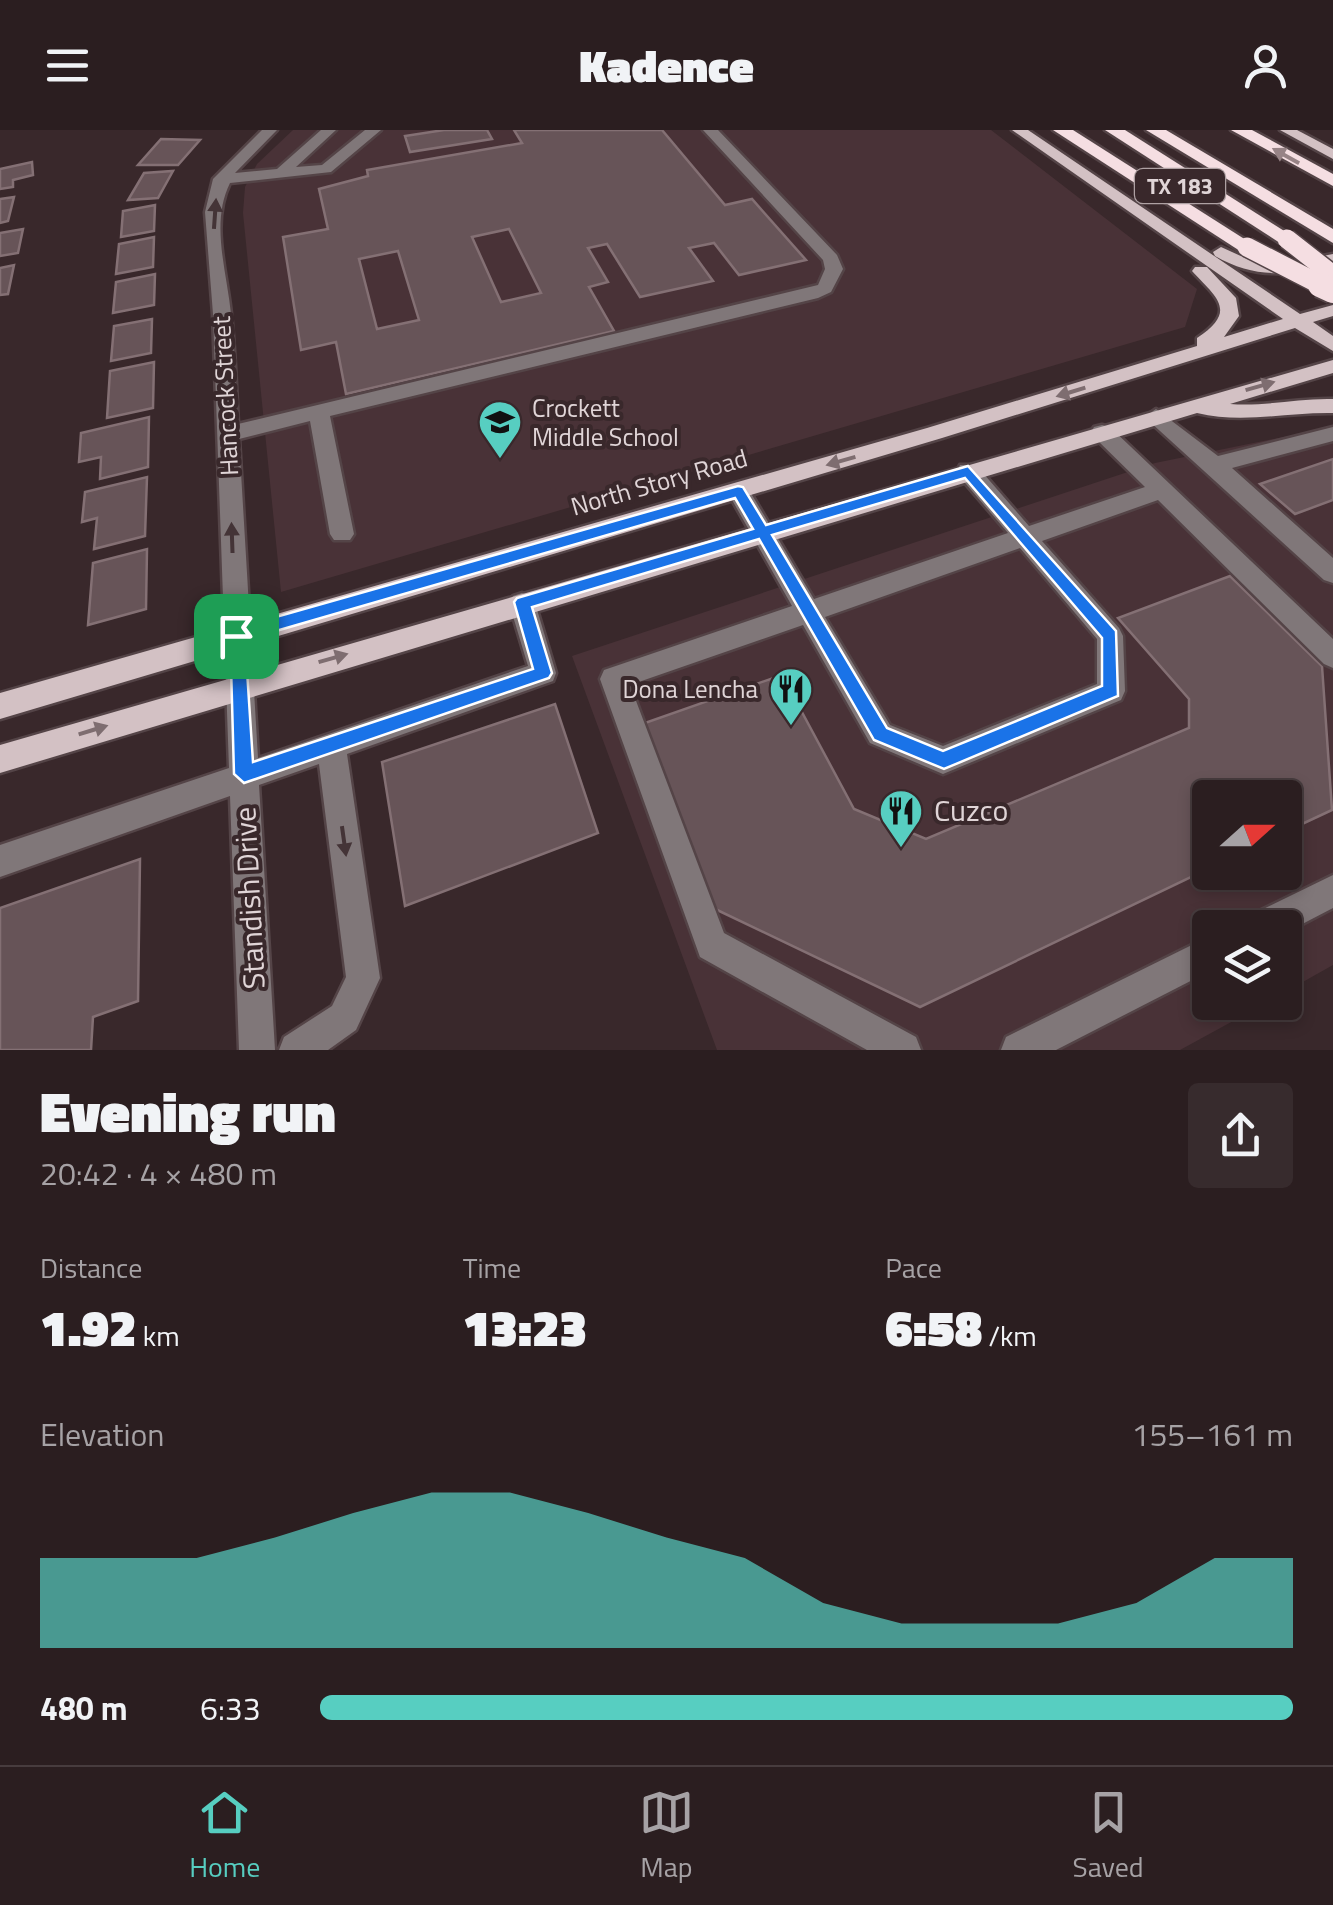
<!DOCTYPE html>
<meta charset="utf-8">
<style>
:root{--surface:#2b1e20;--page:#372b2d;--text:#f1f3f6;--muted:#a6a2a5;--line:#473c3e;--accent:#57cec1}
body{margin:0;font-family:"Titillium Web",sans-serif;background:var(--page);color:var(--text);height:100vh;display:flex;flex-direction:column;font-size:38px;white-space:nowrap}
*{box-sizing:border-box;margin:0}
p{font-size:32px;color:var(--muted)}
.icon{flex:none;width:55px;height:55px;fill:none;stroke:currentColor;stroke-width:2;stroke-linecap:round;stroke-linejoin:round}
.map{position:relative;height:920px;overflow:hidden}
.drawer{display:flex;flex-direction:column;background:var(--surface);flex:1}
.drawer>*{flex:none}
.needle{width:65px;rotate:69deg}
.tools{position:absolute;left:1192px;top:650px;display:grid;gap:20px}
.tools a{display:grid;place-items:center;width:110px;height:110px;border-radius:10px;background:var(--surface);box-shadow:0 5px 15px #0003,0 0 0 2px var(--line);font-size:50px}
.pin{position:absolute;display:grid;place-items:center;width:85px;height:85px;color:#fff;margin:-42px;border-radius:20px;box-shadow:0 5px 15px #0006}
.round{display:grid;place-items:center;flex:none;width:105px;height:105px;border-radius:10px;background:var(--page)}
.headline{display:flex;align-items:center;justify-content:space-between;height:170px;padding:0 40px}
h1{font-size:55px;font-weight:800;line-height:75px}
.metrics{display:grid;grid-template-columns:repeat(3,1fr);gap:15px;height:170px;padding:10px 40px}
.metrics div{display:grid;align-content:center}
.metrics b{font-size:50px;font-weight:800}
.metrics small{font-size:28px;font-weight:400}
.metrics p{font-size:28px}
.chart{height:280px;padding:20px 40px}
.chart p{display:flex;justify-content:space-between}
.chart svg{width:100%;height:180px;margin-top:10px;fill:var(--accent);opacity:.7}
ul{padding:0 40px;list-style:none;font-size:32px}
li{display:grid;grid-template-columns:160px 120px 1fr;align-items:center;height:75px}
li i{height:25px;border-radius:12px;background:var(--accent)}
header{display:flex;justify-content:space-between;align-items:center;height:130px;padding:0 40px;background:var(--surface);font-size:45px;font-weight:800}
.tabs{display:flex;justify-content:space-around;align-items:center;height:140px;border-top:2px solid var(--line);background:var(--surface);font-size:28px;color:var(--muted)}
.tabs a{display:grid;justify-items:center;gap:5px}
.tabs .current{color:var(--accent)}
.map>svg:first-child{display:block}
</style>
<header><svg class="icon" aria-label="menu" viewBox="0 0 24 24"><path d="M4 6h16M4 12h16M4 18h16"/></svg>Kadence<svg class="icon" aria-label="person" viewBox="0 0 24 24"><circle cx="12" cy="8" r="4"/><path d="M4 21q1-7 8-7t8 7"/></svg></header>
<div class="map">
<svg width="1333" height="920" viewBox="0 0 1333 920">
<rect width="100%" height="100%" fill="#39282b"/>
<!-- built -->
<g fill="#493237" fill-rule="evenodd">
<path d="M293 0H991L1197 159 1185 197 281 462 243 83 245 57 257 34Z"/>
<path d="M1333 297V835L1285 862V798H1210V872L1266 873 1180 920H717L572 526 1155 333ZM1210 668H1285V742H1210Z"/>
</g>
<!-- building -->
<g fill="#675458" stroke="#847074" stroke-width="2.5" fill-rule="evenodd">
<path d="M444 0H487L492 9 410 22 405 6Z"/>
<path d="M514 0H662L725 75 752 69 806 130 739 145 714 113 689 118 713 151 640 167 607 114 588 118 608 152 589 157 614 201 346 264 336 212 301 220 283 107 328 99 319 59 368 46 367 40 522 13ZM509 99 541 163 501 172 472 107ZM398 121 419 190 377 199 359 129Z"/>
<path d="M161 9 200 10 178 35H138Z"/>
<path d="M32 32 33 45 13 50V57L0 59V39Z"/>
<path d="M173 41 158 68 128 70 144 43Z"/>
<path d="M14 67 8 91 0 93V69Z"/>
<path d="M155 75 154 101 121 107 123 81Z"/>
<path d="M23 99 18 123 0 126V103Z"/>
<path d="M154 107 153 137 116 144 119 114Z"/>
<path d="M14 135 8 164 0 165V138Z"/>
<path d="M155 144 154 175 113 183 116 152Z"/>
<path d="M152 189 151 223 111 231 114 196Z"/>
<path d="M154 232 153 278 107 288 110 241Z"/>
<path d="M149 287 148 337 100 349 101 327 79 332 81 303Z"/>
<path d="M1333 329V370L1295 384 1260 354Z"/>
<path d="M147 347 145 406 94 419 97 388 82 392 85 362Z"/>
<path d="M147 419 146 479 88 495 93 433Z"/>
<path d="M1230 446 1322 536 1332 680 1285 702V668H1210V738L920 877 715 779 642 594 782 545 854 679 926 709 1189 598V569L1118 488Z"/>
<path d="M555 574 598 703 405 776 382 632Z"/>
<path d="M140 729 138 871 93 887 91 920H0V778Z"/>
</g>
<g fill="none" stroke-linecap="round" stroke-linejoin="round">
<!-- minor casing -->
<g stroke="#544447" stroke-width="5">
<g id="minor">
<path d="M262 0H277L235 43 277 39 321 0H336L296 37 322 35 365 0H381L331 42 230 53C210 93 227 142 231 184 235 221 236 257 238 294L818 155 825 139 823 130 703 0H718L837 125 843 139 831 162 818 168 330 286 354 404 350 410H334L330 404 310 291 239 309 258 628 528 536 509 473 513 466 522 463 531 466 535 473 556 543 553 551 347 624 380 848 356 900 328 920H279L284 907 332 876 346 847 319 634 259 655 275 920H239L230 666 0 747V715L229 638 213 184 205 82 213 49Z"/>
<path d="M1156 279 1218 326 1333 297V311L1232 338 1333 428V453L1324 450 1149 291 1146 286Z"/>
<path d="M1102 295 1110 297 1333 509V538L1324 534 1158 370 1042 411 1119 498 1123 506 1125 561 1121 570 943 644 870 613 803 495 630 555 724 803 916 907 921 920H867L700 827 600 549 604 540 792 476 727 361 730 355H746L814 469 1008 403 960 347 957 341 960 335H976L1029 396 1145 357 1094 307 1091 302 1094 297ZM1020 418 1097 509V554L943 616 890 595 825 487Z"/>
<path d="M1333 745V778L1285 803V798H1245L1249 786Z"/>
<path d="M1210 806V841L1056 920H1001L1006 907Z"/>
</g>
</g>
<!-- major casing -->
<g stroke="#544447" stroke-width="5">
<g id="major">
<path d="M1012 0H1028L1300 184 1333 175V186L1313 192 1333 206V221L1295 198 942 308 0 589V563L927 298 1197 216V208C1238 181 1217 168 1192 141L1195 137H1207L1236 168 1239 186 1224 207 1283 189Z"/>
<path d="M1280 0H1297L1333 19V29Z"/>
<path d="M1221 117 1254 132 1276 135 1333 124V134C1290 146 1255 149 1215 126L1213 122Z"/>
<path d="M1333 230V243L1230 274C1264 277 1298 268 1333 269V283C1287 282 1243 294 1197 283L0 643V615Z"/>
</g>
</g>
<!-- highway casing -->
<g stroke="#544447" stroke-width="5">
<g id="highway">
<path d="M1053 0H1073L1257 117 1247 123 1240 121Z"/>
<path d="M1105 0H1125L1297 109 1294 113H1280Z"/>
<path d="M1146 0H1166L1333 99V113Z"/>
<path d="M1231 0H1252L1333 44V56Z"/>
</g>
</g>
<!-- minor -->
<use href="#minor" fill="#807779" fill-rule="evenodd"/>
<!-- major -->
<use href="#major" fill="#d3c1c4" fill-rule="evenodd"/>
<!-- highway -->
<use href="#highway" fill="#f5dee2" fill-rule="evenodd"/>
<!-- highway-bridge-far1 casing -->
<g stroke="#544447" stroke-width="22" stroke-linecap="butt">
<g id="highway-bridge-far1">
<path d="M1287 109 1333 145"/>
<path d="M1247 117 1325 157"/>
</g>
</g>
<!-- highway-bridge casing -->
<g stroke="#544447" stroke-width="28" stroke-linecap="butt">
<path id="highway-bridge" d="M1320 155 1333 161"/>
</g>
<!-- highway-bridge-far1 -->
<use href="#highway-bridge-far1" stroke="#f5dee2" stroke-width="19"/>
<!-- highway-bridge -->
<use href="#highway-bridge" stroke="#f5dee2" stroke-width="24"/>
</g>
<!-- one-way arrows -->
<defs><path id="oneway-solid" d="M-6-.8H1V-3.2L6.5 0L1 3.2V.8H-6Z" transform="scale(2.5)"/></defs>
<use fill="#978386" href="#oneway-solid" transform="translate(1286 26) rotate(-151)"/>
<g fill="#443437">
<use href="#oneway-solid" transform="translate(215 84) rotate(-86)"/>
<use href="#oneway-solid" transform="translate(232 408) rotate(-92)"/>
<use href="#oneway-solid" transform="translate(344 711) rotate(82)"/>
</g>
<g fill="#7e6d70">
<use href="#oneway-solid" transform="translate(1260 256) rotate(-16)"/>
<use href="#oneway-solid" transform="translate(1071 262) rotate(163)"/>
<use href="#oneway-solid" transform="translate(841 331) rotate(164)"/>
<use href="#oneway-solid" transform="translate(333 528) rotate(-16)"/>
<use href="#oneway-solid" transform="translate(93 600) rotate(-17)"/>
</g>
<!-- route -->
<path fill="#1a73e8" stroke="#fff" stroke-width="2.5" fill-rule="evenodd" d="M968 336 1116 501 1118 566 944 639 874 610 759 409 532 477 552 543 549 548 244 653 234 644 230 500 738 356 743 357 766 395ZM965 348 1102 508V556L943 621 887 598 772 405ZM735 368 753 399 517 468 514 472 533 539 253 632 245 510Z"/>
<!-- icons -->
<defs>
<g id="school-pin" transform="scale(2.25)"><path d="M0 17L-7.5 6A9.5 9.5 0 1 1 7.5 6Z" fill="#57cec1" stroke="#39282b"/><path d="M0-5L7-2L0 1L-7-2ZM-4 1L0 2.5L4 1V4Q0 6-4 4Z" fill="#111"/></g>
<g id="restaurant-pin" transform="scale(2.25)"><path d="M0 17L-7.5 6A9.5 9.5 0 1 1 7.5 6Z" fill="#57cec1" stroke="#39282b"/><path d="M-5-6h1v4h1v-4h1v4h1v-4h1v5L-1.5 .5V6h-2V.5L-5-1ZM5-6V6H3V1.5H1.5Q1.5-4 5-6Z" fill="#111"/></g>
</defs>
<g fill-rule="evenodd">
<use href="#school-pin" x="500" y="292"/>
<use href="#restaurant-pin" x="791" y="559"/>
<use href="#restaurant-pin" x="901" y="681"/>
</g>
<g text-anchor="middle" stroke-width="8" stroke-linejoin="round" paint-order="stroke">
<!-- shield labels -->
<rect fill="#39282b" stroke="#aea1a3" stroke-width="2.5" x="1135" y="39" width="90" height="34" rx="8"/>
<g font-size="22" font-weight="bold" fill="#e0d5d7">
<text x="1180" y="64">TX 183</text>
</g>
<!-- street labels -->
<g font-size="25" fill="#e0d5d7" stroke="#39282b">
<text transform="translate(225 266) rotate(-93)" y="9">Hancock Street</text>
<text transform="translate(659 352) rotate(-16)" y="9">North Story Road</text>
</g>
<!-- poi labels -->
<g font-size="25" fill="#e0d5d7" stroke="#39282b" text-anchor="start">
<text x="532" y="287">Crockett<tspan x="532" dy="29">Middle School</tspan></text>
<text x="758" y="568" text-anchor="end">Dona Lencha</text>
</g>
<!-- near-poi labels -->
<g font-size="30" fill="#e0d5d7" stroke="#39282b" text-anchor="start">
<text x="934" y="691">Cuzco</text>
</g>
<!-- near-street labels -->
<g font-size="30" fill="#e0d5d7" stroke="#39282b">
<text transform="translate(250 768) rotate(-93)" y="10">Standish Drive</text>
</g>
</g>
</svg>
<div class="tools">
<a><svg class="needle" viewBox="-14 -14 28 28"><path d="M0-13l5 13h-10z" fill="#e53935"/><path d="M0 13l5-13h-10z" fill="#a6a2a5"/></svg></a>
<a><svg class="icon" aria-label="layers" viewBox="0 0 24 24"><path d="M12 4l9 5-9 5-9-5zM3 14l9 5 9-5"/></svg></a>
</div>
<div class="pin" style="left:236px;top:506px;background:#1e9e55"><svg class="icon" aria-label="arrive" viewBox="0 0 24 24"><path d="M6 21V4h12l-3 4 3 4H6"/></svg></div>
</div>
<section class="drawer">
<div class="headline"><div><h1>Evening run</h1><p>20:42 · 4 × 480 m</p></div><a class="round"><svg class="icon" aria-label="share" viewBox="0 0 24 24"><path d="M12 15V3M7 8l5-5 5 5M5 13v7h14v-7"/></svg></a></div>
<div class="metrics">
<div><p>Distance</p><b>1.92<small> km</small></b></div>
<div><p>Time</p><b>13:23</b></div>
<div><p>Pace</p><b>6:58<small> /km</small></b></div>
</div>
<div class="chart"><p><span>Elevation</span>155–161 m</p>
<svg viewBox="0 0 160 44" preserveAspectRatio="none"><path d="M0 44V22L10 22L20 22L30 17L40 11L50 6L60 6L70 11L80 17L90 22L100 33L110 38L120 38L130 38L140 33L150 22L160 22V44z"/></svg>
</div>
<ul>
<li><b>480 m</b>6:33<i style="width:100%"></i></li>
</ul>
</section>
<nav class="tabs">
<a class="current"><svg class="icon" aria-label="home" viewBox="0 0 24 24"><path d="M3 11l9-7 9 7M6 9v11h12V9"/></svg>Home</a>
<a><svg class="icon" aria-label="map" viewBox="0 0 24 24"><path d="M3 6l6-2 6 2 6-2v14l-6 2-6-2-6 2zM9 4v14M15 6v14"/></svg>Map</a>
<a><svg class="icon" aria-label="saved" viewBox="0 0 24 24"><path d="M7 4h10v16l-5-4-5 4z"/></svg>Saved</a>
</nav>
